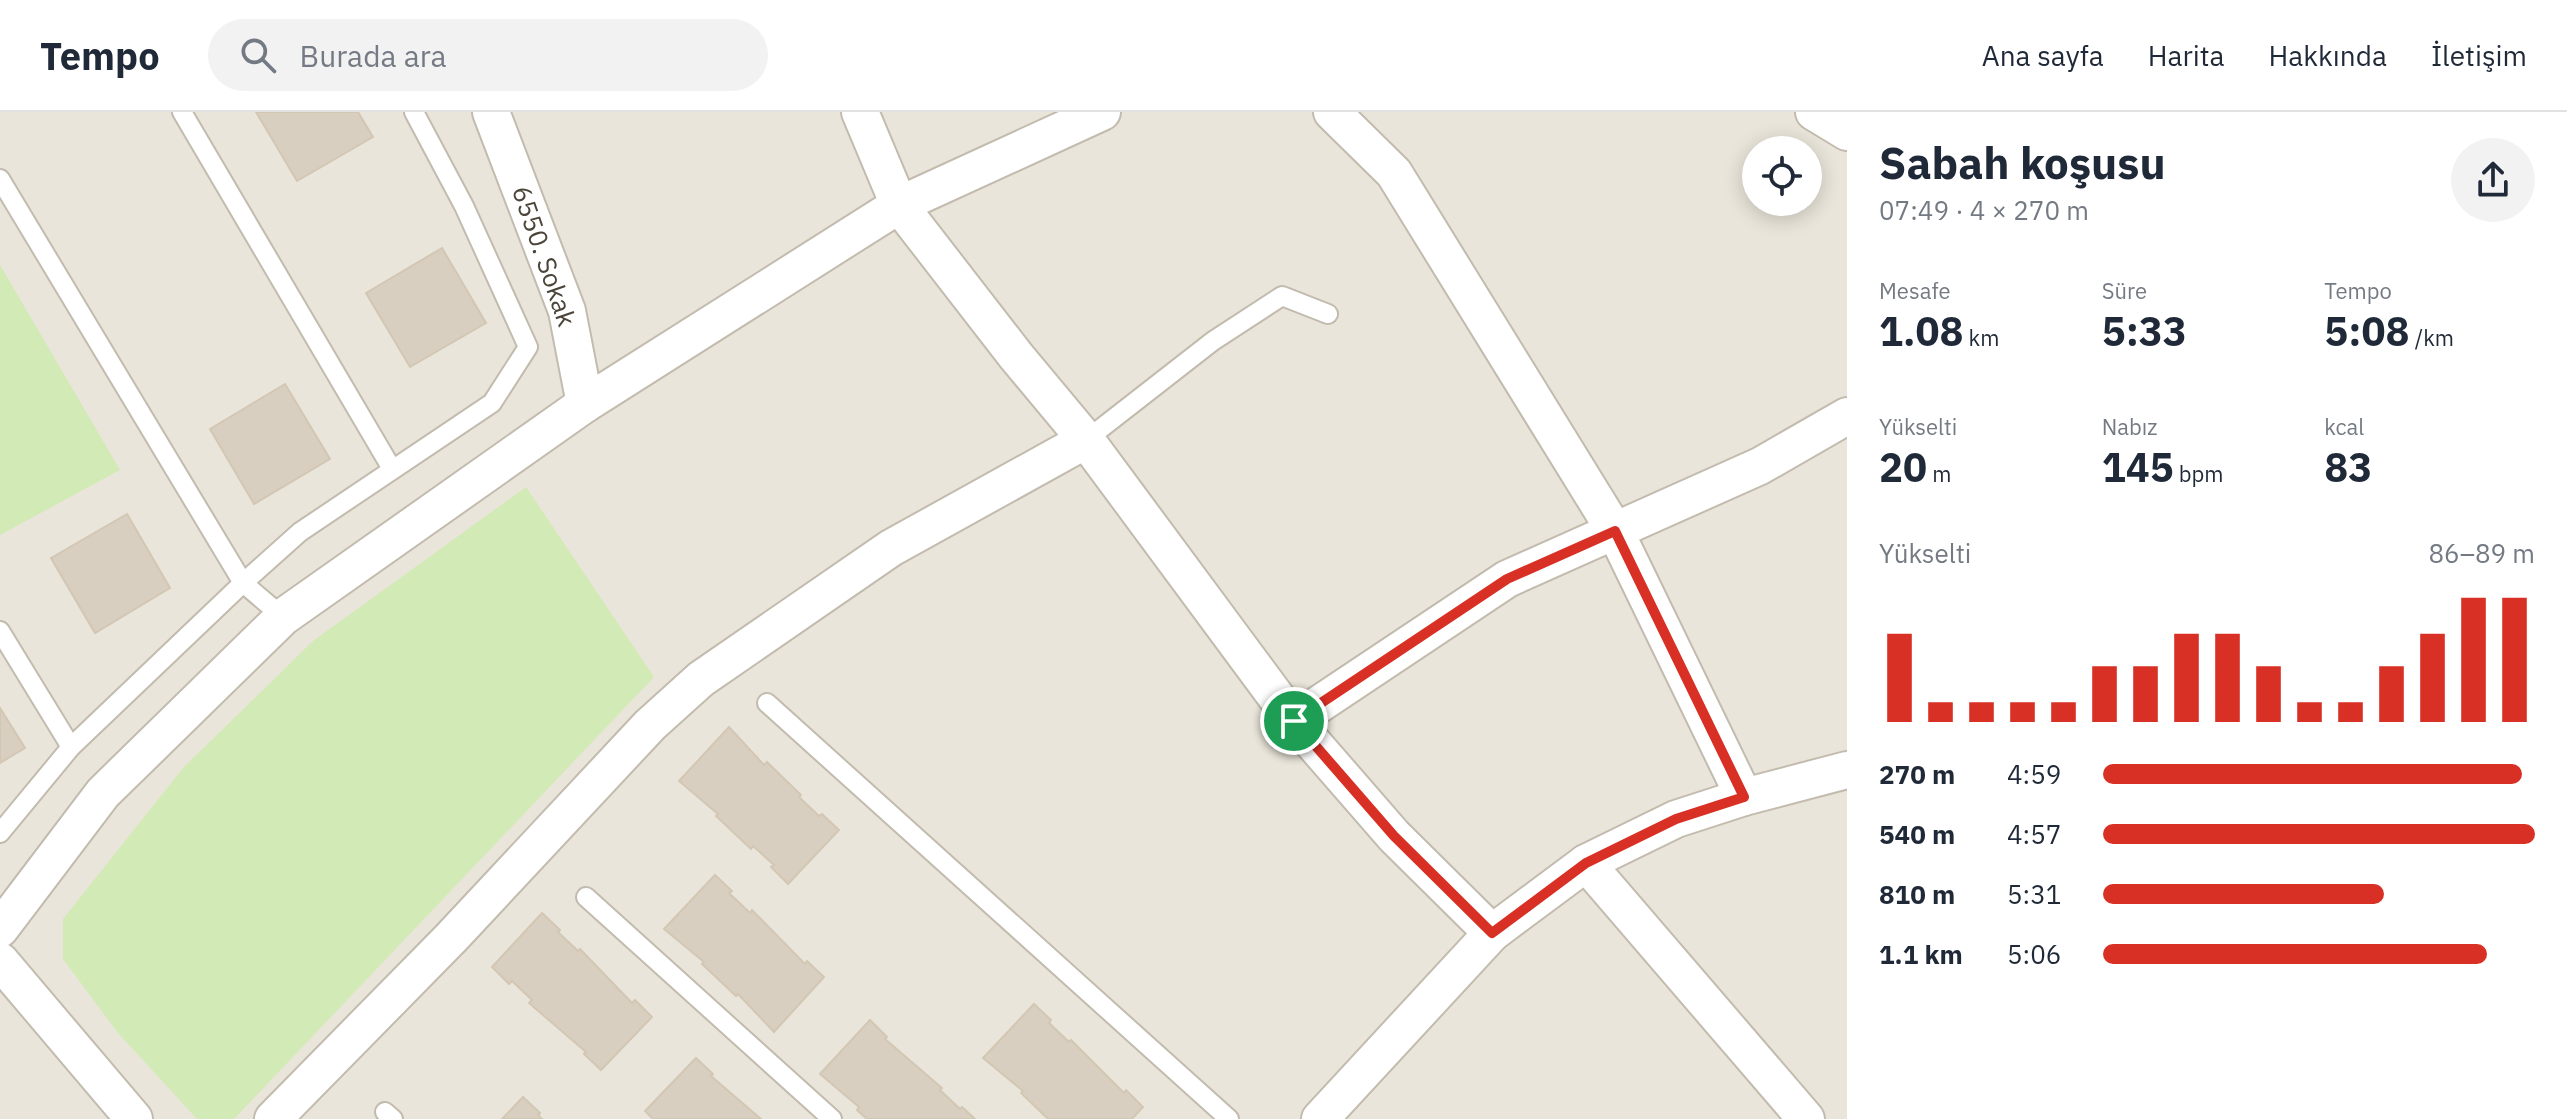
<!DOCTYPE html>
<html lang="tr">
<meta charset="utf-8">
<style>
:root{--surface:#fff;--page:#f2f2f3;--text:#1f2937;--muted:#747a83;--line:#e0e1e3;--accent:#d93025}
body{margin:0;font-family:"IBM Plex Sans",sans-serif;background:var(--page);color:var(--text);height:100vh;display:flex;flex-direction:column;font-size:30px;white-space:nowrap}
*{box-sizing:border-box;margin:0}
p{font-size:26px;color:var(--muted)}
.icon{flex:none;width:44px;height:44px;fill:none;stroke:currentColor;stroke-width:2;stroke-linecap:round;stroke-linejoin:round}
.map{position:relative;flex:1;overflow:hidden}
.panel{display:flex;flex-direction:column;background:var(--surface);width:720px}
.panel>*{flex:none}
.fabs{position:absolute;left:1742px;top:24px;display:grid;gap:16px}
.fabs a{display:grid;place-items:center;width:80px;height:80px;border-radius:50%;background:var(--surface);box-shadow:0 4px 20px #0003;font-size:40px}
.pin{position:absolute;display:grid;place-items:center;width:68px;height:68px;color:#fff;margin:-34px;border:4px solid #fff;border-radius:50%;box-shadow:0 2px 8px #0007}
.round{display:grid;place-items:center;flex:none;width:84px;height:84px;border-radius:42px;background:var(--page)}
.overview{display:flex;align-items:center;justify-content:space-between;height:136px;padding:0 32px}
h1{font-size:44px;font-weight:700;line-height:60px}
.figures{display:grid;grid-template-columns:repeat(3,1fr);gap:12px;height:136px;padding:8px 32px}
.figures div{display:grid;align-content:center}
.figures b{font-size:40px;font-weight:700}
.figures small{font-size:22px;font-weight:400}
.figures p{font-size:22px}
.chart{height:224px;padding:16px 32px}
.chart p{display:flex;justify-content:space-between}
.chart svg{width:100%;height:144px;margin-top:8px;stroke:var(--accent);stroke-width:6}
ul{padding:0 32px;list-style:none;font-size:26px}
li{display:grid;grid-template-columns:128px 96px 1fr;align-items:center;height:60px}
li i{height:20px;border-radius:10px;background:var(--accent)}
header{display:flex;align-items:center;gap:48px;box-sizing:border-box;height:112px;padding:0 40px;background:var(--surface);border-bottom:2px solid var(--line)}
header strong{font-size:38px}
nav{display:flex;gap:44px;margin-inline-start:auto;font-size:28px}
.search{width:560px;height:72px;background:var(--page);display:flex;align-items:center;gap:20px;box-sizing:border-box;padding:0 28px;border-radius:44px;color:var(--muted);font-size:30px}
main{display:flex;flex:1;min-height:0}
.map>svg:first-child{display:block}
</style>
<header>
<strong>Tempo</strong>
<div class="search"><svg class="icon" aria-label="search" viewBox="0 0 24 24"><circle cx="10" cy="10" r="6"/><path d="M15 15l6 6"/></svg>Burada ara</div>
<nav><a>Ana sayfa</a><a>Harita</a><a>Hakkında</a><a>İletişim</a></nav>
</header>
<main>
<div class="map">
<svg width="1847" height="1007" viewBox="0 0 1847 1007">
<rect width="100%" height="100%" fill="#f6f3ec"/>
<!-- residential -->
<path fill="#eae5da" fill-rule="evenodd" d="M0 0H1847V1007H0ZM1756 38H1808V90H1756Z"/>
<!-- green -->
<g fill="#d2eab5">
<path d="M0 153 120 358 0 423Z"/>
<path d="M526 375 654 565 234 1007H197L118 921 63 847V807L183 656 313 529Z"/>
</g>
<!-- building -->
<g fill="#d8cfc1" stroke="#d3c7b4" stroke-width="2">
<path d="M256 0H358L373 25 297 69Z"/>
<path d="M442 136 486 211 410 255 366 181Z"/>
<path d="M285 272 330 347 254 392 210 317Z"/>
<path d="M127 402 170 476 95 521 51 446Z"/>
<path d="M0 596 25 636 0 651Z"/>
<path d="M729 615 764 653 767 650 801 683 799 685 819 704 822 702 839 718 788 772 771 755 774 753 753 734 751 737 716 704 718 702 679 669Z"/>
<path d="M715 763 732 779 729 781 750 801 752 798 805 852 807 849 824 865 774 920 738 882 736 884 702 852 704 850 664 817Z"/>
<path d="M542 801 560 818 558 820 578 839 580 837 632 891 635 888 652 905 601 958 584 942 586 940 529 891 532 888 512 869 509 872 492 855Z"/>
<path d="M1034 892 1051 908 1049 911 1069 930 1071 928 1124 981 1126 978 1143 995 1132 1007H1048L1021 981 1023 979 983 946Z"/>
<path d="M870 908 887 925 885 927 942 976 940 978 960 997 962 995 975 1007H867L857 998 859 995 820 962Z"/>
<path d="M696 946 713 962 711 964 761 1007H653L645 999Z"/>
<path d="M523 985 540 1001 538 1003 542 1007H502Z"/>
</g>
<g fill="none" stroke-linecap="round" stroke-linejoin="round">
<!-- service casing -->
<g stroke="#c2bbae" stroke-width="22">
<g id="service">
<path d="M182 0 392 357"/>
<path d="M0 67 243 471 283 505"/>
<path d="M1086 328 1213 229 1282 184 1328 202"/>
<path d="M0 519 71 635"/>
<path d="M767 591 1229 1007"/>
<path d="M0 721 71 635 243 471 300 420 492 291 528 235 464 94 414 0"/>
<path d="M586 785 832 1007"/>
<path d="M385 1000 393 1007"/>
</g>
</g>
<!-- minor casing -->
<g stroke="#c2bbae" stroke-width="40">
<g id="minor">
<path d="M491 0 567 199 585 292"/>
<path d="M860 0 899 93 1016 244 1086 328 1294 609 1394 724 1492 821"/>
<path d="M1332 0 1394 61 1615 419 1744 685"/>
<path d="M1814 0 1847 20"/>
<path d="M1294 609 1507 467 1760 354 1847 304"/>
<path d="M1586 751 1806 1007"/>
<path d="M0 817 103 681 283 505 585 292 899 93 1102 0"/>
<path d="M0 849 134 1007"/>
<path d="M273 1007 451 826 650 613 701 567 891 436 1086 328"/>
<path d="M1320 1007 1492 821 1586 751 1676 707 1744 685 1847 658"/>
</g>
</g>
<!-- service -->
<use href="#service" stroke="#fff" stroke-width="18"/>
<!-- minor -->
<use href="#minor" stroke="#fff" stroke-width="36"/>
</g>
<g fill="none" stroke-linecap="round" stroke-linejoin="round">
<!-- route casing -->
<g stroke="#fff" stroke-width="16">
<path id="route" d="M1615 419 1744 685 1676 707 1586 751 1492 821 1394 724 1294 609 1507 467Z"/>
</g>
<!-- route -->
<use href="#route" stroke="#d93025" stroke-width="10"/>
</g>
<g text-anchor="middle" stroke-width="7" stroke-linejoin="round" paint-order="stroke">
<!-- street labels -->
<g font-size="26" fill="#4b4439" stroke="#fff">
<text transform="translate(544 144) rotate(71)" y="9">6550. Sokak</text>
</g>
</g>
</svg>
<div class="fabs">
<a><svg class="icon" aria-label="locate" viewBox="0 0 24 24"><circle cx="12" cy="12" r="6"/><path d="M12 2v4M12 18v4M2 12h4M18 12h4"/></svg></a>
</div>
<div class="pin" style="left:1294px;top:609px;background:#1e9e55"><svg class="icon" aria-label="arrive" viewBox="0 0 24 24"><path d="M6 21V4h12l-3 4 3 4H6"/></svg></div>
</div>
<section class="panel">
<div class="overview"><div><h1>Sabah koşusu</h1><p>07:49 · 4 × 270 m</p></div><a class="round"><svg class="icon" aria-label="share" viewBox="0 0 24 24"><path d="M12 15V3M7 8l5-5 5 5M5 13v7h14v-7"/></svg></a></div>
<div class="figures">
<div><p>Mesafe</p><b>1.08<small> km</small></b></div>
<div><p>Süre</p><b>5:33</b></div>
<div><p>Tempo</p><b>5:08<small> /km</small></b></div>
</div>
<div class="figures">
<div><p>Yükselti</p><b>20<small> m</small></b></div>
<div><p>Nabız</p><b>145<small> bpm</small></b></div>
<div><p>kcal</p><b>83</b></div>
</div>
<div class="chart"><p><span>Yükselti</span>86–89 m</p>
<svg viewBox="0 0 160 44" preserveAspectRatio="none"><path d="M5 44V17M15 44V38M25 44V38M35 44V38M45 44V38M55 44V27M65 44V27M75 44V17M85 44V17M95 44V27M105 44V38M115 44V38M125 44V27M135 44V17M145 44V6M155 44V6"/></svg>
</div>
<ul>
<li><b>270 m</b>4:59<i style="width:97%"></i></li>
<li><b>540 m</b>4:57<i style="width:100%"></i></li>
<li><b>810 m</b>5:31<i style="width:65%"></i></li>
<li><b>1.1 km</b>5:06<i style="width:89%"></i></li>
</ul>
</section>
</main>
